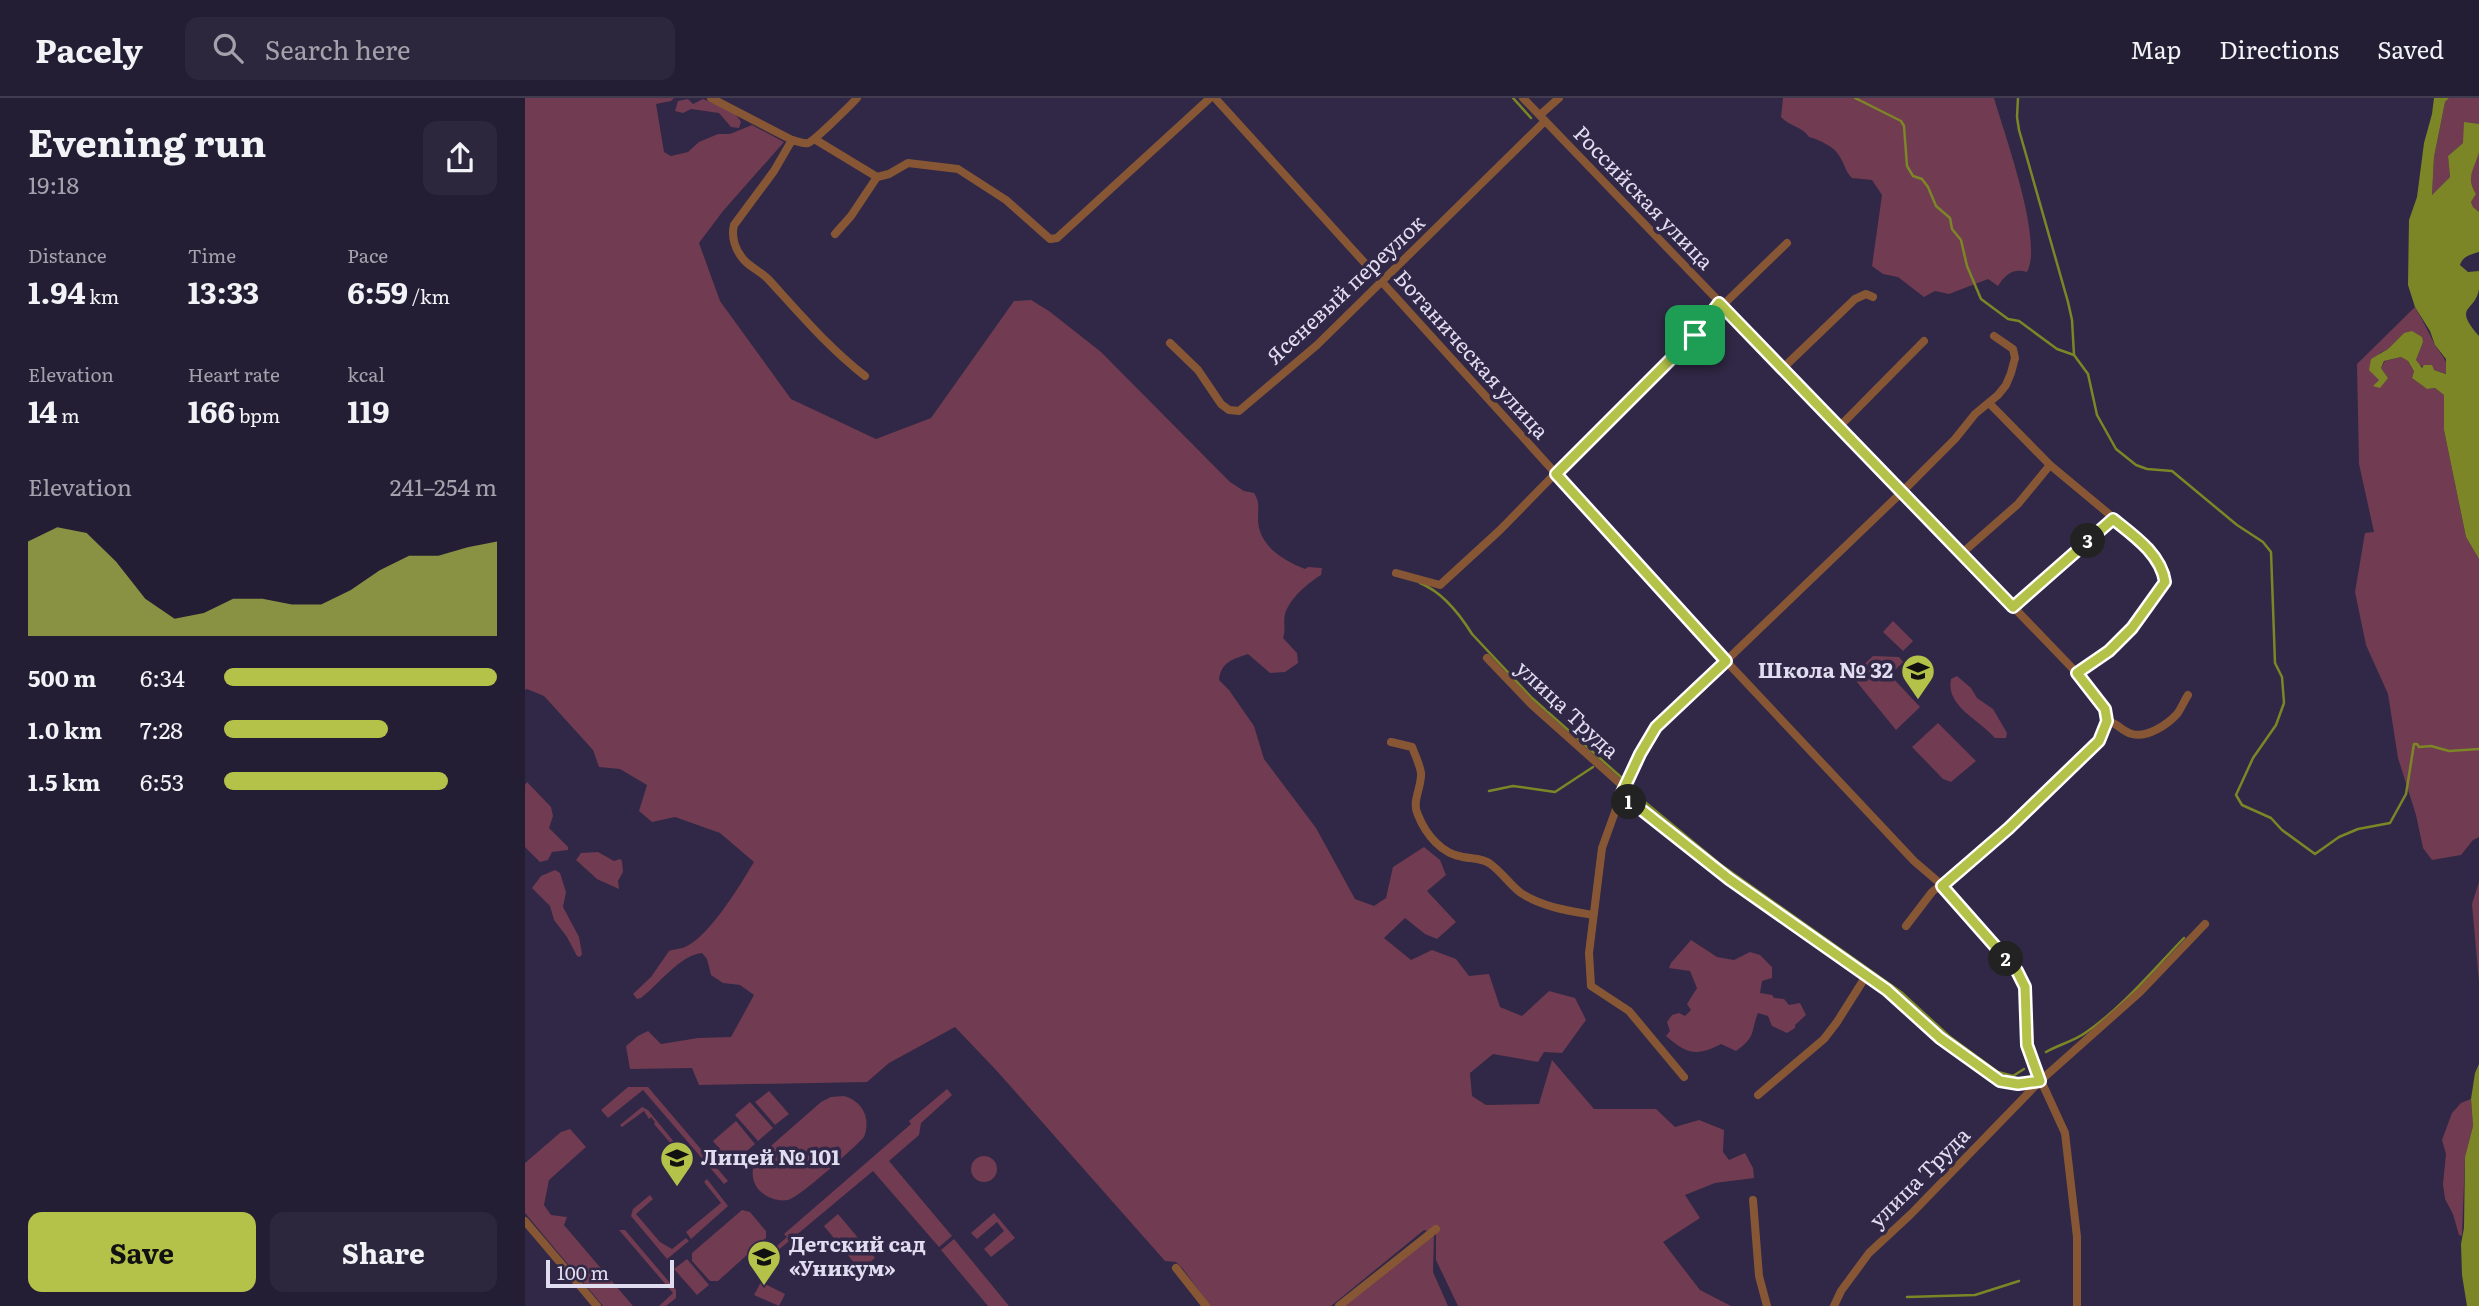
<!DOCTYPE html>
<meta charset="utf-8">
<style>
:root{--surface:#241e34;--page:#2c273c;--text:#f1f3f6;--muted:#a3a2ac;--line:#413c4f;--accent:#b5c24a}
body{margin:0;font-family:Literata,serif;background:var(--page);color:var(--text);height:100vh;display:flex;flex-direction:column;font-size:26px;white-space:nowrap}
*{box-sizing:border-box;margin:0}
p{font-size:23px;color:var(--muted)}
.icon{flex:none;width:38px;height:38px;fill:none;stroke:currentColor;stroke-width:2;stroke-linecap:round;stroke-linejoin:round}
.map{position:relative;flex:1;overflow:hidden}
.drawer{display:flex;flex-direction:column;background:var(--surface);width:525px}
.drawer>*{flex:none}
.scale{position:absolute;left:21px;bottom:18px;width:128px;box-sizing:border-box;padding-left:7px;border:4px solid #e1ddf1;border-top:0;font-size:19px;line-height:24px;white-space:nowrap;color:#e1ddf1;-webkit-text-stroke:5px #302846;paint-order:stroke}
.pin{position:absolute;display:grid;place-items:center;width:60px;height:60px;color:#fff;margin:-30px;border-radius:14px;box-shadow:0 4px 10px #0006}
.km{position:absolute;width:35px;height:35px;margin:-18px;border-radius:50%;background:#222;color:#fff;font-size:19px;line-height:35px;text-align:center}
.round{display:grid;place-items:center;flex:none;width:74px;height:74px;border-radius:14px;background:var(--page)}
.summary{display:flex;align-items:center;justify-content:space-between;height:119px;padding:0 28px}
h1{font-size:38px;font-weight:700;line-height:52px}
.stats{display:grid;grid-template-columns:repeat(3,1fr);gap:10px;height:119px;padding:7px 28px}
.stats div{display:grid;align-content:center}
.stats b{font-size:30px;font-weight:700}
.stats small{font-size:19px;font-weight:400}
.stats p{font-size:19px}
.chart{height:196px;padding:14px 28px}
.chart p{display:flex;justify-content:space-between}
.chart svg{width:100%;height:126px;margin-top:7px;fill:var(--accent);opacity:.7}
.button{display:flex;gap:14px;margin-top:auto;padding:14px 28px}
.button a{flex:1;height:80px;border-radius:14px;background:var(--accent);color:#111;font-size:28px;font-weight:700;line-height:80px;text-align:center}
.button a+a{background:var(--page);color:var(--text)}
ul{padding:0 28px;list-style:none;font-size:23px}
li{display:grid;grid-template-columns:112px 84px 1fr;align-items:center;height:52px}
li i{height:18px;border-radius:9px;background:var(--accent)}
header{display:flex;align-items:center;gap:42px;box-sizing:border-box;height:98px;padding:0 35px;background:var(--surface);border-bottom:2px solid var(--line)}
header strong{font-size:33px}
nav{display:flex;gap:38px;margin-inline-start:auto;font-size:24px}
.search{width:490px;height:63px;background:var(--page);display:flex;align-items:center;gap:18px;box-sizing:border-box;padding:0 24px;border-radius:14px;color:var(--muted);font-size:26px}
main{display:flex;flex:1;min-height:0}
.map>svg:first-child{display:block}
</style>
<header>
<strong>Pacely</strong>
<div class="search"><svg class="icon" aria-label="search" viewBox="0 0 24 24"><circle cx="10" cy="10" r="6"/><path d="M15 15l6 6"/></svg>Search here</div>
<nav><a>Map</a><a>Directions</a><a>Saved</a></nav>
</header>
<main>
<section class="drawer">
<div class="summary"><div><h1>Evening run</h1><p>19:18</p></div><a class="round"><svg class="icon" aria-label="share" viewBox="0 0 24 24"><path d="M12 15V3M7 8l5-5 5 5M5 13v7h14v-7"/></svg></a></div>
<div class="stats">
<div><p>Distance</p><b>1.94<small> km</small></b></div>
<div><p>Time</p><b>13:33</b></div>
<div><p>Pace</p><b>6:59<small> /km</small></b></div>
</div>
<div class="stats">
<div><p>Elevation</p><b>14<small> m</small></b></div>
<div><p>Heart rate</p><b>166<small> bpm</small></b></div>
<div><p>kcal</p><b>119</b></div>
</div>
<div class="chart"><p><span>Elevation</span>241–254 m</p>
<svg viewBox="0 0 160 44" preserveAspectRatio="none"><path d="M0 44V11L10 6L20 8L30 18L40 31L50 38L60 36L70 31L80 31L90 33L100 33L110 28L120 21L130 16L140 16L150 13L160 11V44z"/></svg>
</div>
<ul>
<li><b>500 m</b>6:34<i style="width:100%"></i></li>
<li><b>1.0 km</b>7:28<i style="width:60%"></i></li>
<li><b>1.5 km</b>6:53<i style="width:82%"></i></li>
</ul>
<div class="button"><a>Save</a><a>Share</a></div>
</section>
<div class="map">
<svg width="1954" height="1208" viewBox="0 0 1954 1208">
<rect width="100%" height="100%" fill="#302846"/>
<!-- green -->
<g fill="#713b51">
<path d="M0 0H149L146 3 131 6 139 54 146 58 163 54 174 44 193 36H205L227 27 259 44 198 113 174 145 195 203 266 301 351 341 406 320 489 203 506 202 524 213 576 254 705 384 719 393 729 395C735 404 733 411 733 422 734 448 758 462 780 471L783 469 797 470 796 477C783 485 765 500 760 516 758 524 761 532 758 540L772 555 773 565 760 574 745 575 723 556C708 561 696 564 694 582L704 592 729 628 739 661 791 730 830 801 849 808 861 800 868 769 899 749 915 762 921 777 902 793 931 824 912 841 900 836 880 820 859 840 886 862 907 852 931 861 944 878 964 876 975 909 997 918 1024 893 1050 900 1061 922 1037 955 1019 954 1013 964 968 956 945 975 947 998 961 1007 1014 1006 1027 962 1069 1011H1131L1150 1029 1174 1022 1199 1032 1198 1054 1204 1062 1220 1055 1228 1070 1229 1080 1190 1085 1160 1097 1175 1120 1138 1144 1175 1192 1206 1208H933L911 1162V1136L909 1135 908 1174 923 1208H816L906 1134 899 1132 806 1208H685L658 1171 651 1164 640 1163 471 972 430 929 364 965 342 984 174 987 167 970 105 971 101 948 113 938 123 933 136 946 173 940 206 939 229 897 215 887 198 885 186 877 182 861 177 855C155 857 133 887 116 900L112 901 108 896 126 879 144 853C149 851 156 851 160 849 185 838 215 787 229 764L195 735 150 719 127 724 114 713 122 687 95 671 74 669 68 652 19 598 2 591 0 592Z"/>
<path d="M1258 0H1469C1479 35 1519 144 1502 174 1488 170 1481 176 1473 188L1463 181 1424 196 1410 193 1399 199 1373 179 1358 176 1347 168 1357 97 1347 82 1327 80C1320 73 1320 67 1315 59 1310 49 1295 42 1284 39 1277 28 1265 29 1256 19Z"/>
<path d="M1924 0H1954V26L1938 45 1923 58 1925 79 1907 97 1909 59 1920 4Z"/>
<path d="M163 1 168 6 178 1C191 6 210 12 216 24L214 30 206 29 194 15 166 11 158 15 150 13 153 3Z"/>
<path d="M1953 55H1954V114L1948 109 1946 104 1951 96C1942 82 1947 70 1953 55Z"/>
<path d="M1890 209C1897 221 1903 233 1909 245 1915 257 1924 261 1922 276L1893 267 1891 262 1898 244 1879 235 1863 251 1855 255 1850 276 1854 282 1849 288 1863 280 1856 270 1860 263 1876 259 1883 263 1889 273 1887 280 1902 291 1910 290 1919 297V332L1941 439 1954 461V739L1948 742 1936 757 1907 762 1898 750 1891 717 1873 660 1863 596 1841 547 1830 494 1840 435 1849 434 1834 366 1832 266Z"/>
<path d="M1368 523 1388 543 1378 553 1358 534Z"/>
<path d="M1348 558 1374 559 1378 564 1365 577 1395 609 1371 632 1327 578Z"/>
<path d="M1432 578 1446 590 1452 600 1468 611 1482 635 1481 640H1470C1455 622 1420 608 1426 581Z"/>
<path d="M1413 625 1451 663 1426 684 1418 681 1387 649Z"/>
<path d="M2 684 26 709 28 718 24 730 43 749V752L27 754 23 762 15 764 0 749V687Z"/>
<path d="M73 754 89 763 95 761 97 763 98 774 93 783 94 791 72 781 51 762 56 755Z"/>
<path d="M30 772 35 775 41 794 38 809 54 839 57 856 55 859 52 858 42 839 29 822 25 808 7 790 16 778Z"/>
<path d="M1954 784V884L1947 806Z"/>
<path d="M1166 842 1192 859 1209 862 1225 854 1235 857 1247 869V880L1237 883 1235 895 1247 897 1249 900 1259 901 1264 907 1275 905 1281 917 1270 927V930L1262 935 1247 928 1243 918 1233 915C1225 935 1232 938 1211 953L1196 946C1171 959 1162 956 1141 938L1145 933 1142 924 1147 917 1154 915 1160 918 1166 912 1162 906 1172 890 1165 873 1144 870 1146 865Z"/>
<path d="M103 989H123L203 1083 199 1086 118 992 83 1020 76 1012Z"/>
<path d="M422 991 427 997 396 1025 394 1037 364 1063 427 1138 414 1149 348 1073 251 1154 244 1155 262 1139 259 1136 386 1026 384 1023Z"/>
<path d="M244 993 264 1016 250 1027 230 1004Z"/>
<path d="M319 998C338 1003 346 1021 339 1039 328 1051 276 1098 263 1102 252 1104 240 1099 233 1091 226 1082 226 1070 232 1060L296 1004 306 999Z"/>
<path d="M1946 1001 1948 1028 1940 1059 1937 1138 1934 1137 1928 1116 1920 1101 1918 1086 1921 1056 1917 1042 1927 1015 1936 1005Z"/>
<path d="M225 1004 248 1030 233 1043 210 1017Z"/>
<path d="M117 1009 123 1012 167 1066 165 1068 129 1026 130 1024 126 1019 124 1021 119 1013 97 1029 95 1027Z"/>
<path d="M211 1023 230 1046 207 1066 188 1043Z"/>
<path d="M45 1031 61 1049 24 1082 19 1107 26 1117 42 1119 39 1127 108 1208H78L0 1115V1065L36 1034Z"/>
<circle cx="459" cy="1071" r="13"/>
<path d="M182 1081 203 1108 166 1141 161 1134 196 1105 179 1084Z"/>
<path d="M125 1097 128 1101 111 1116 135 1144 147 1151 161 1140 164 1143 142 1161 106 1118 108 1111Z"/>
<path d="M217 1112 225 1114 241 1133V1140L193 1183H185L167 1163V1155Z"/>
<path d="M469 1115 490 1140 466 1159 459 1151 479 1133 472 1124 452 1141 446 1135Z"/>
<path d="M313 1116 350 1160 335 1172 299 1128Z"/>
<path d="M94 1132H100L151 1192V1200L141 1208H134L148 1195Z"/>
<path d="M429 1141 484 1208H463L416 1152Z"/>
<path d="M162 1161 184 1187 172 1197 149 1171Z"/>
<path d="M236 1184 260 1196 254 1208 229 1197Z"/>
</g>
<!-- water -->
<g fill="#7c8626">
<path d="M1909 0H1924L1920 4 1909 59 1907 97 1925 79 1923 58 1938 45 1939 24 1954 26C1954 34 1954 46 1954 54 1950 70 1940 79 1951 96L1946 104 1948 109 1954 114V154C1946 156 1937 159 1935 167L1943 174 1954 173C1954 178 1954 185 1954 191 1950 215 1927 207 1954 238V461L1941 439 1919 332V297L1910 290 1902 291 1887 280 1889 273 1883 263 1876 259 1859 263 1856 270 1863 280 1855 290 1848 288 1854 282 1844 272 1846 261 1863 251 1879 235 1887 233 1897 239 1898 244 1891 262 1897 270 1899 267H1907L1909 272 1921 276V261L1910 247 1905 233 1890 209 1883 187 1884 122 1892 99 1899 45 1907 16Z"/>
<path d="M1954 966V1208H1942L1937 1177 1936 1146 1939 1130 1940 1059 1948 1028 1946 1001 1950 975Z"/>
</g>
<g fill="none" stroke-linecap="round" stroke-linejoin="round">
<!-- stream -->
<g stroke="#7c8626" stroke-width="2.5">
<path d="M988 0 1006 20"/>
<path d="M1330 0 1376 23 1379 28 1382 68 1388 78 1397 81 1403 89 1411 108 1425 120 1427 131 1436 142 1442 168 1456 201 1483 221 1494 223 1532 251 1549 257 1563 276 1572 317 1591 351 1611 367 1622 371 1647 373 1712 427 1738 444 1746 454 1750 565 1757 579 1759 605 1751 627 1728 660 1711 697 1717 707 1746 720 1757 732 1790 756 1814 739 1833 731 1865 725 1881 696 1889 646H1892L1894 649 1906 648 1924 653 1954 651"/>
<path d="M1493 0 1492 19 1494 32 1543 204 1547 222 1549 257"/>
<path d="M895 485C917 494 934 515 947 536L1007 600 1097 680"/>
<path d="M1103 687 1115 700 1195 766 1376 894 1424 938 1473 974 1488 978 1499 971"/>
<path d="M964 693 988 688 1030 694 1068 669"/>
<path d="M1521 954C1533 947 1549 943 1560 935 1597 910 1628 872 1659 840"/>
<path d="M1382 1199 1450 1197 1494 1183"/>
</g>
<!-- minor -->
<g stroke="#875735" stroke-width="8">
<path d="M186 0 267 42C272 43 278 46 283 45 288 44 326 7 332 0"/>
<path d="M690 0 1201 563 1389 763 1417 787 1492 873 1500 889 1502 947 1506 961 1540 1035 1552 1139V1208"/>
<path d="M998 0 1552 575C1565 590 1579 603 1582 623"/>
<path d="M1015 17 1034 0"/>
<path d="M267 42 249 73 209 127C206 139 210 152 219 162 226 170 237 174 244 182 275 216 304 250 340 278"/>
<path d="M291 42 352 79 364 76 383 65 433 71 481 102 525 141 532 140 685 0"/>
<path d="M310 136 326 118 352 79"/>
<path d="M1197 208 1262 145"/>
<path d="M645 245 673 272 696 306 704 312 714 313 792 247 1020 23"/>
<path d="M1257 271 1330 201 1341 196 1348 199"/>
<path d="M1464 305 1525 367 1614 441 1638 471 1640 484 1607 530 1584 553 1552 575"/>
<path d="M1314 329 1399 243"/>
<path d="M1436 456 1493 406 1525 367"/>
<path d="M871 475 915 487 975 432 1107 297 1170 237 1194 205"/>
<path d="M1488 509 1588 421"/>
<path d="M962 560 1007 607 1099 689"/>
<path d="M1582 623C1593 625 1596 633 1607 636 1622 640 1642 627 1652 616 1656 611 1659 603 1663 597"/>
<path d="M866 644 887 649C890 657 895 667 896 675 897 689 886 704 893 717 901 737 917 756 938 759 948 761 956 760 964 765 976 773 985 787 996 795 1017 809 1045 813 1068 817"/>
<path d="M1095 699 1113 709 1204 781 1362 892 1441 960 1475 983 1493 986 1515 983"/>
<path d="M1381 828 1407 794 1484 730 1574 643 1582 623"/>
<path d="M1159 979 1104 913 1066 888 1064 855 1077 750 1099 689 1131 630 1378 393 1430 341 1450 316 1473 297 1481 287 1486 275 1490 260 1488 251 1469 238"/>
<path d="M1233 997 1299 941 1312 924 1341 878"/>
<path d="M1228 1102 1234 1178 1242 1208"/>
<path d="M0 1123 72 1208"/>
<path d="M651 1170 681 1208"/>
<path d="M814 1208 911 1131"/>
<path d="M1309 1208 1316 1193 1344 1155 1386 1116 1515 983 1615 894 1680 826"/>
</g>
</g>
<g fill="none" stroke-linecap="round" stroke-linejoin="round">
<!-- route casing -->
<g stroke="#fff" stroke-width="14">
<path id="route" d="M1194 205 1488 509 1588 421C1608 437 1636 456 1640 484L1607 530 1584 553 1552 575 1580 611 1582 623 1574 643 1484 730 1417 788 1492 873 1500 889 1502 947 1515 983 1493 986 1475 983 1415 940 1362 892 1204 781 1113 709 1095 699 1115 656 1131 629 1201 563 1031 376 1170 237Z"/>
</g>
<!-- route -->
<use href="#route" stroke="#b5c24a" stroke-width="9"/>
</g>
<!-- icons -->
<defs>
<g id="school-pin" transform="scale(1.75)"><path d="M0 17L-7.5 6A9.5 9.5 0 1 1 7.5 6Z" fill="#b5c24a" stroke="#302846"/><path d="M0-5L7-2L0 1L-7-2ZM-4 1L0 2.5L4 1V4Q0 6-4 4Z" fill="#111"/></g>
</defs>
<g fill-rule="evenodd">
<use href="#school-pin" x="1393" y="573"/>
<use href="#school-pin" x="152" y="1060"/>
<use href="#school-pin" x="239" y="1159"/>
</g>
<g text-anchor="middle" stroke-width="7" stroke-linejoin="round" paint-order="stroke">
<!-- street labels -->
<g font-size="21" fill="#e1ddf1" stroke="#302846">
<text transform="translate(1118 100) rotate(46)" y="7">Российская улица</text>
<text transform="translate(821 192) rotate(-43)" y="7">Ясеневый переулок</text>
<text transform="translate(946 257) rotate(48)" y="7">Ботаническая улица</text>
<text transform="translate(1042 612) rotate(43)" y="7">улица Труда</text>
<text transform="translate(1395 1080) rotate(-45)" y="7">улица Труда</text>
</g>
<!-- poi labels -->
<g font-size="21" font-weight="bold" fill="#e1ddf1" stroke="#302846" text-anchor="start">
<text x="1368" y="580" text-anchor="end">Школа № 32</text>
<text x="176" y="1067">Лицей № 101</text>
<text x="264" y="1154">Детский сад<tspan x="264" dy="24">«Уникум»</tspan></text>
</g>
</g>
</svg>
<div class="scale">100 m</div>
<div class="pin" style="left:1170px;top:237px;background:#1e9e55"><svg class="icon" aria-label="arrive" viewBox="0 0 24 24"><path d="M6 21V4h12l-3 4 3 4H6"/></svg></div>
<b class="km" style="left:1104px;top:704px">1</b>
<b class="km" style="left:1481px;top:861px">2</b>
<b class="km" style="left:1563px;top:443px">3</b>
</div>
</main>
